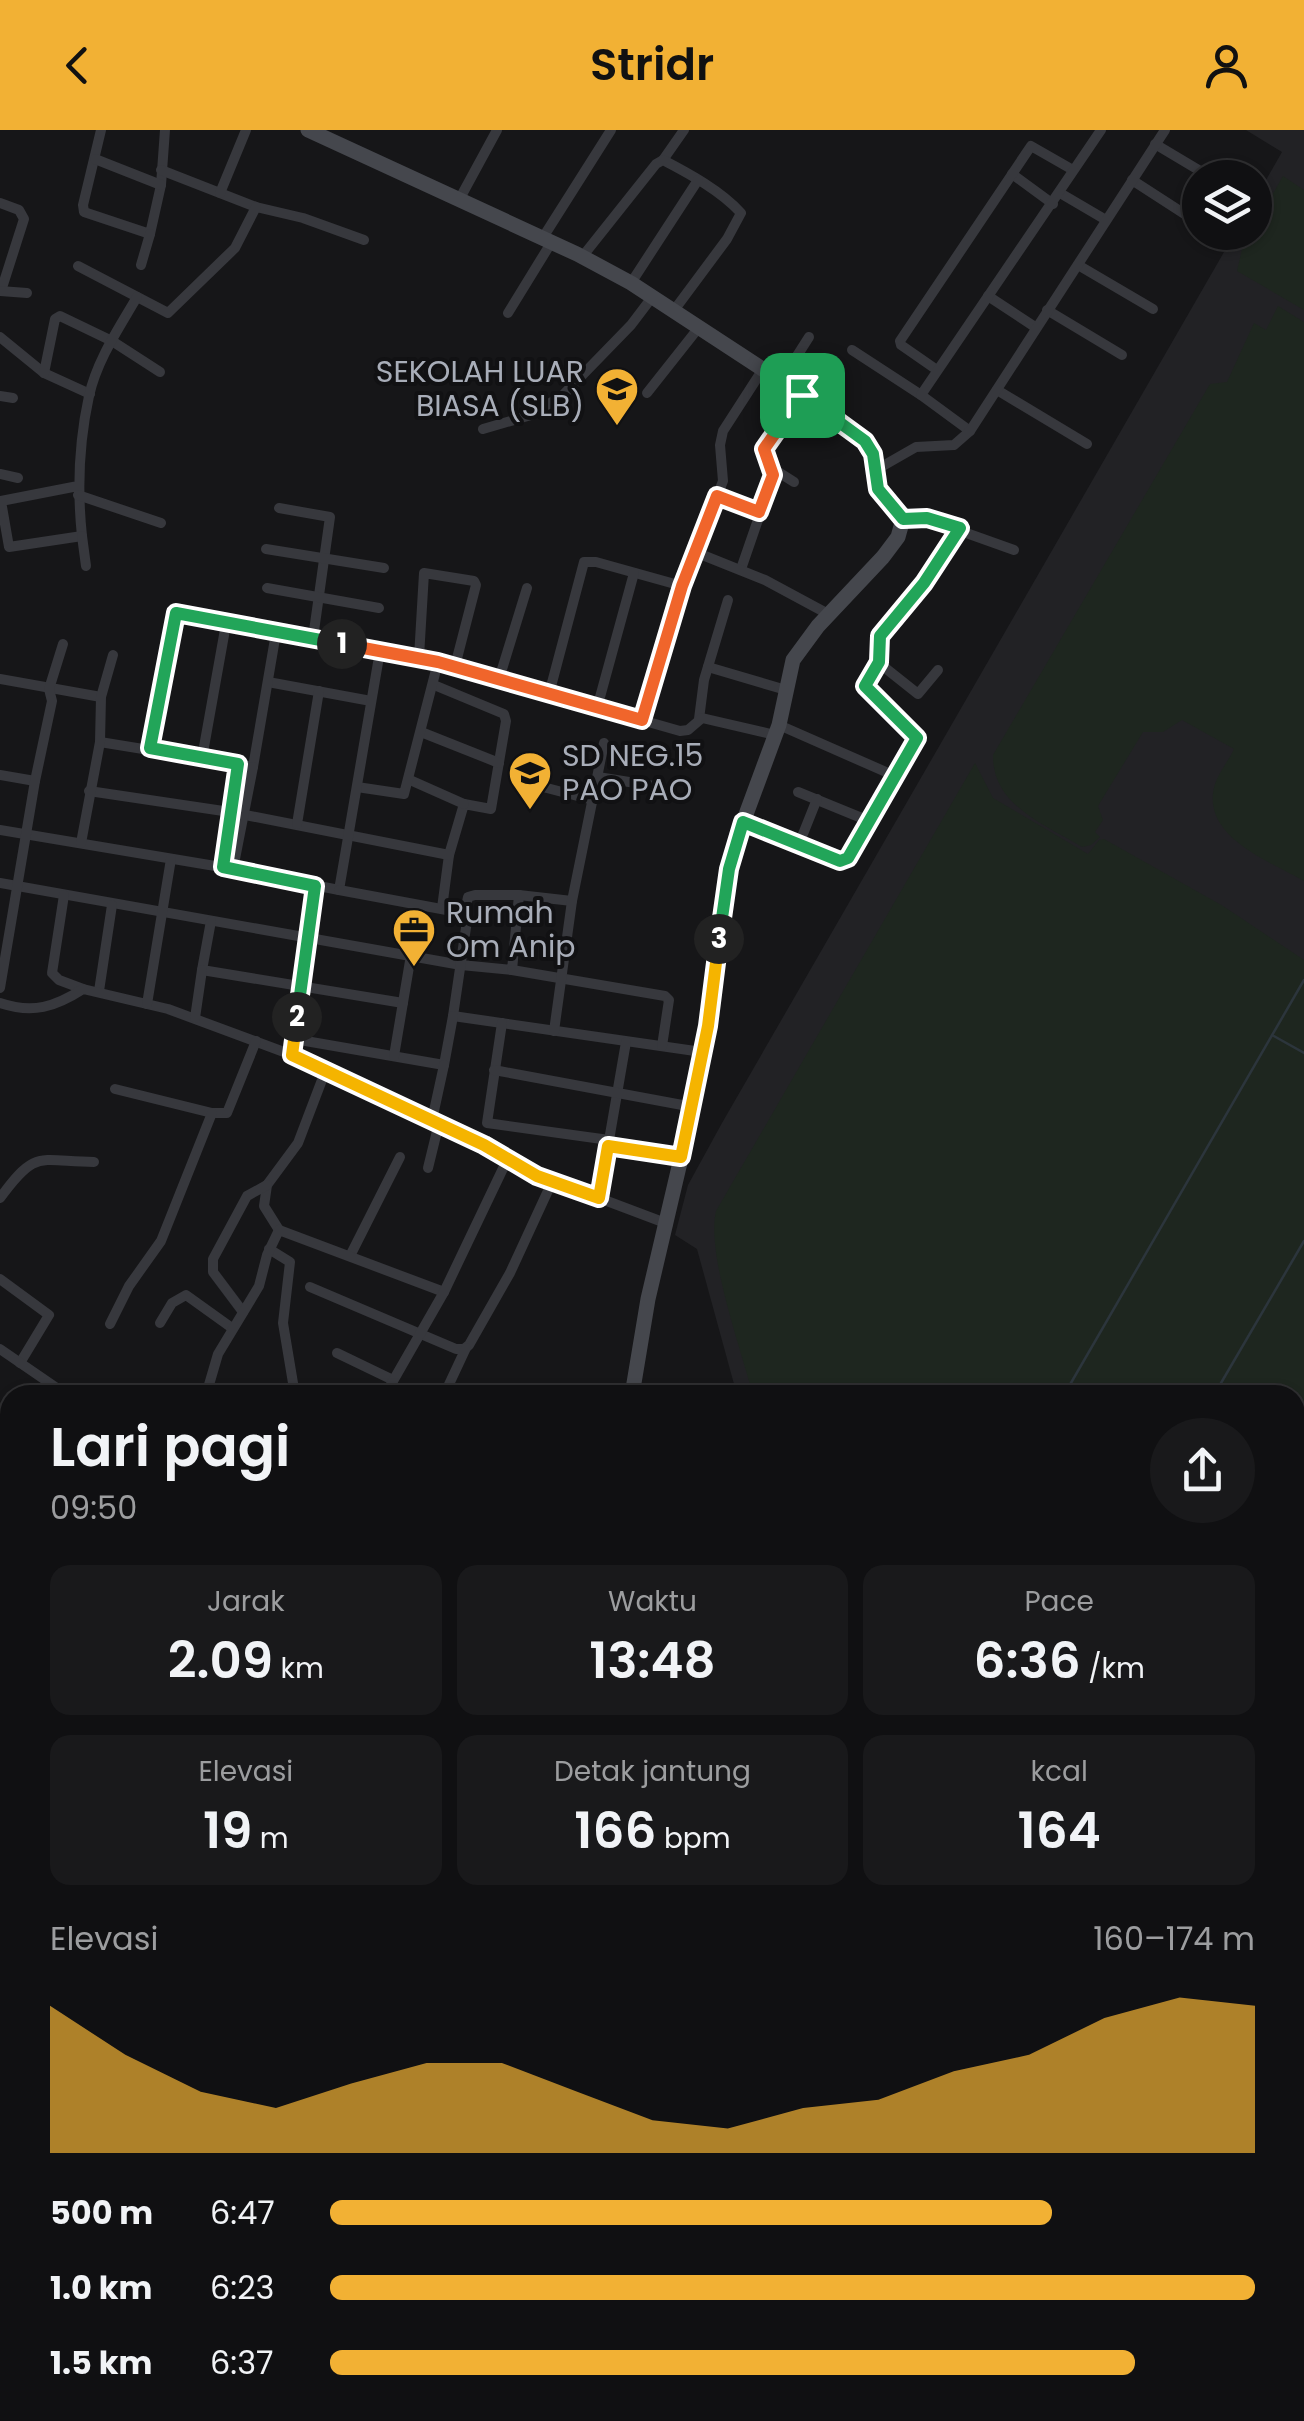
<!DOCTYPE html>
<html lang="id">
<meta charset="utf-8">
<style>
:root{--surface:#101012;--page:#19191b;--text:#f1f3f6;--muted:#9c9d9f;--line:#303032;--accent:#f2b134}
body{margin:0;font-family:Poppins,sans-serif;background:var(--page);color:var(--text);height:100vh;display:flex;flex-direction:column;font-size:38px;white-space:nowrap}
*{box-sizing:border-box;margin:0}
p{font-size:32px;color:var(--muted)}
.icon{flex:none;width:55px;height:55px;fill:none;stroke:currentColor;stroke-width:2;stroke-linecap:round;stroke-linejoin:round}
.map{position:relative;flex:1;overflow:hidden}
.sheet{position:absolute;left:0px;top:1255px;width:1305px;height:1038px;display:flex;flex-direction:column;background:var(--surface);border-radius:30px 30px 0 0;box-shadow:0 2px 8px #0004,0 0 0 2px var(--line)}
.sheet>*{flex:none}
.tools{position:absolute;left:1182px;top:30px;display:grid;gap:20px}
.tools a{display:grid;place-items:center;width:90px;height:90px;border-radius:50%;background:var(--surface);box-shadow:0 2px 8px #0004,0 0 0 2px var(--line);font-size:50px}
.pin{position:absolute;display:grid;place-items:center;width:85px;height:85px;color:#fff;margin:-42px;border-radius:20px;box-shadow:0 5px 15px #0006}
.km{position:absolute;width:50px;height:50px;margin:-25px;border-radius:50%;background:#222;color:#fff;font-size:28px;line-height:50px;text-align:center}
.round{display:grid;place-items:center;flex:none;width:105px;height:105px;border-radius:52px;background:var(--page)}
.head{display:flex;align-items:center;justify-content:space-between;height:170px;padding:0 50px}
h1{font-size:55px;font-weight:600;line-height:75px}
.figures{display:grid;grid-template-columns:repeat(3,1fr);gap:15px;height:170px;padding:10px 50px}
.figures div{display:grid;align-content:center;border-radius:20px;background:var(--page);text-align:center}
.figures b{font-size:50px;font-weight:600}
.figures small{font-size:28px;font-weight:400}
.figures p{font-size:28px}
.chart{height:280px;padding:20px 50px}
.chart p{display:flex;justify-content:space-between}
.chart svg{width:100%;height:180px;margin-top:10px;fill:var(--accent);opacity:.7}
ul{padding:0 50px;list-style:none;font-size:32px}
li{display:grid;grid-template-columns:160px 120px 1fr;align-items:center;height:75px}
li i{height:25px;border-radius:12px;background:var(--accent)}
header{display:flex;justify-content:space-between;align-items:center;height:130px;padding:0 50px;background:var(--accent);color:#111;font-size:45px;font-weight:600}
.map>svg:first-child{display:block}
</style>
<header><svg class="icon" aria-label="back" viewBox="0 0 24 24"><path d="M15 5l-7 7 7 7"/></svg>Stridr<svg class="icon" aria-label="person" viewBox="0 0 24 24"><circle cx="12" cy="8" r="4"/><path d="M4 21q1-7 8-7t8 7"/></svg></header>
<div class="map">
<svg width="1304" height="2291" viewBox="0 0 1304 2291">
<rect width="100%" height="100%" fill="#161618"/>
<!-- built -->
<path fill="#222225" d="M1246 0H1304V1972L1295 1967V1265H737L697 1119 675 1105 688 1055 722 993 1235 103 1255 102V69L1282 22Z"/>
<!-- green -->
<g fill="#1e261f">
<path d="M1283 46 1304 60V180L1237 141 1243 115 1251 103 1255 102V95Z"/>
<path d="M1278 176 1304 192V751C1269 731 1199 706 1215 654 1219 642 1229 630 1234 619L1182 590 1163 602H1143L1098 676 1103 690 1095 702 1100 707 1091 715 1082 717C1044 694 992 675 993 625L1210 254 1227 252 1254 193 1266 200Z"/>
<path d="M975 633 993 668 1088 724 1099 710 1104 709 1223 776 1304 830V1950L1295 1946V1265H753C741 1219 706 1123 716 1081Z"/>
<path d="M770 2283 775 2291H471L459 2283Z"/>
<path d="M848 2283V2282L932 2283 927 2291H843Z"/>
</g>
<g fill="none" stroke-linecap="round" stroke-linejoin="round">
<!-- stream -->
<g stroke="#2c353c" stroke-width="2.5">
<path d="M1272 905 1304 923"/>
<path d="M1064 1265 1304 850"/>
<path d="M1214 1265 1304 1111"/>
</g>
<!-- street -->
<g stroke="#37383d" stroke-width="10">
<path d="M101 0 83 75 84 82 150 104 161 55 165 0"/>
<path d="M1155 14 1212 48"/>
<path d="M95 29 161 55"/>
<path d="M663 30 684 0"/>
<path d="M161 40 256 77 303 88 364 110"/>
<path d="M1012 44 1053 74"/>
<path d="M1132 50 1200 94"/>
<path d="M220 63 246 0"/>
<path d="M1060 63 1106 90"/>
<path d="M459 70 497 0"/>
<path d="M0 73 19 80 24 89 1 161"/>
<path d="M542 109 611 0"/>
<path d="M582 127 656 34 663 30C690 44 721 61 741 83L727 109 675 179"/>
<path d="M141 135 150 104"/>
<path d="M1078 135 1153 179"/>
<path d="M78 136 168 183 235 118 256 77"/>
<path d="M631 153 698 50"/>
<path d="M0 161 27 163"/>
<path d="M988 166 1035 197"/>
<path d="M1047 180 1122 225"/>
<path d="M508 183 551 113"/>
<path d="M0 207 44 243 90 264"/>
<path d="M852 220 921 265"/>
<path d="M937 240 901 215 900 211 1031 16 1073 40"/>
<path d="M44 243 55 189 60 186 112 211 160 242"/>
<path d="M781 251 809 207"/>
<path d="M997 260 1087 314"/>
<path d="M647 263 700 196"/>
<path d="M0 266 13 268"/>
<path d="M483 299 531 285 563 265 631 195 653 166"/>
<path d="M970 301 921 265 1101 0"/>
<path d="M772 338 794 352"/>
<path d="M874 341 916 317 954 315 970 301 1165 0"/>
<path d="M0 344 18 348"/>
<path d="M78 356 1 371 9 417 82 406C77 359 79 312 89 266 97 230 119 198 137 167"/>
<path d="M78 365 161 393"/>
<path d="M717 366 760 384 741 439"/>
<path d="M279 378 330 387 313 508"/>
<path d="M759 383 773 345 764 319 801 265"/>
<path d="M903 389H927L1014 420"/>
<path d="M82 406 86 436"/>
<path d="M266 419 384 438"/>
<path d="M695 422 765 450 830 485"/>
<path d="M267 458 379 478"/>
<path d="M419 527 424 443 474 451 476 455 455 536"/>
<path d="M879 533 918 564 938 540"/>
<path d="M708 537 786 560"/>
<path d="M0 549 101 567"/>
<path d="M499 549 527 458"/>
<path d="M268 552 371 571"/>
<path d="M434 555 504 584 506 591 491 679 464 674 449 725 442 778"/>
<path d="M549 564 584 432H596L682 456 723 351 720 315 723 301 763 239"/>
<path d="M597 578 634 443"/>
<path d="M699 589 704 550 728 470"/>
<path d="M642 590 682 456"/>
<path d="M779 595 895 646"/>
<path d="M421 602 499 633"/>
<path d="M100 612 253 637 276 503 380 521"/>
<path d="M150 618 176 483 276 503"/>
<path d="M202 628 226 494"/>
<path d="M0 645 35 651"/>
<path d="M598 647 660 657"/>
<path d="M410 650 464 674"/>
<path d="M357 657 404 664 438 532"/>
<path d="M543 657 593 670"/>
<path d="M89 661 230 682 449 725"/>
<path d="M798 662 869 691"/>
<path d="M743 692 840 731 848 728 917 607 865 556 879 533 880 507 924 453 960 398"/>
<path d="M297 694 319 561"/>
<path d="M0 700 233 739 339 760 380 521 438 532 680 601 688 600 702 588 775 605"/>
<path d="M81 713 100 612 101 567 113 525"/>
<path d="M799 714 817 669"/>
<path d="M223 737 238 634"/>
<path d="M233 739 253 637"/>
<path d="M0 753 461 835 512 840 519 765"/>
<path d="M339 760 468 784 453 886 702 922"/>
<path d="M64 765 52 843 59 850 83 859"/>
<path d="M465 782 468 767 475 765H519L572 771"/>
<path d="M211 791 202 840 403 873"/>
<path d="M512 840 665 866 669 870 662 916"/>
<path d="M0 858 35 651 52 571 49 559 63 514"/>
<path d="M99 861 112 775"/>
<path d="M0 873C33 884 55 877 83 859L168 879 292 925 484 1015 537 1045 599 1068 626 912"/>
<path d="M147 874 171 729"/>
<path d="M195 888 202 840"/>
<path d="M502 893 487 993 609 1010"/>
<path d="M554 901 572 771 604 613"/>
<path d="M294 909 444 935 453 886"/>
<path d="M294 913 315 755"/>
<path d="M394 926 411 825"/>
<path d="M494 940 693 977"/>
<path d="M115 959 212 983H227L256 911"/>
<path d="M432 990 444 935"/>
<path d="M609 1015 681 1027"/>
<path d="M428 1038 439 993"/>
<path d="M0 1068C36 1019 37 1031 94 1032"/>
<path d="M599 1068 668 1094"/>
<path d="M279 1100 264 1076 267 1055 298 1013 325 942"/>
<path d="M269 1119 290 1132 283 1193 295 1265"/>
<path d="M350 1126 400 1027"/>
<path d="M0 1149 49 1185 20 1233"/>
<path d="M310 1157 456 1219H464L469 1215 510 1143 552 1052"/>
<path d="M243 1182 213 1142V1129L247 1066 267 1055"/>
<path d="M160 1193 172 1173 186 1165 232 1198"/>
<path d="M110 1194 129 1156 161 1111 212 983"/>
<path d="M0 1219 67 1265"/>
<path d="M337 1223 393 1250"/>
<path d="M206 1265 218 1224 259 1156 267 1125 279 1100 444 1162"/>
<path d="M385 1265 444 1162 508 1028"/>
<path d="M444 1265 466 1218"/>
<path d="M475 1265 476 1263"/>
<path d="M0 1287 10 1294"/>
<path d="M0 1533 10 1537"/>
<path d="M0 1586 10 1578"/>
<path d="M0 1609 10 1597"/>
<path d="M0 1850 10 1843"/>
<path d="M186 2282 189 2291"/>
<path d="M251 2282 254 2291"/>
<path d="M36 2291 38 2282"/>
<path d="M265 2291 277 2282"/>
<path d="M346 2291 348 2289"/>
</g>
<!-- secondary -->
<g stroke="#45474d" stroke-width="15">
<path d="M308 0 577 124 631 153 813 272 865 311 873 324 878 359 903 389 898 407 883 427 818 496 793 530 779 595 738 706 725 759 715 849 693 977 648 1169 632 1265"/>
<path d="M0 1860 10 1875"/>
<path d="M0 2109 10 2100"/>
</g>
</g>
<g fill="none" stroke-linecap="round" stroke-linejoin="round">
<!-- split-1 casing -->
<g stroke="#fff" stroke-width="20">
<path id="split-1" d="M342 514 438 532 642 590 682 456 717 366 759 382 773 345 764 319 802 265"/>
</g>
<!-- split-2 casing -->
<g stroke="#fff" stroke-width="20">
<path id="split-2" d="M297 887 315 756 223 737 238 634 150 618 176 483 342 514"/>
</g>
<!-- split-3 casing -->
<g stroke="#fff" stroke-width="20">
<path id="split-3" d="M297 887 292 925 484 1015 537 1046 599 1068 608 1016 681 1027 708 896 719 809"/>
</g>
<!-- split-4 casing -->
<g stroke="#fff" stroke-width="20">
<path id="split-4" d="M719 809 729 739 743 692 840 731 848 728 917 608 865 556 879 532 880 506 924 453 960 398 927 388 903 389 878 359 873 324 865 311 802 265"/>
</g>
<!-- split-1 -->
<use href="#split-1" stroke="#f0652b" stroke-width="12"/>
<!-- split-2 -->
<use href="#split-2" stroke="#22a559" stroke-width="12"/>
<!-- split-3 -->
<use href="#split-3" stroke="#f5b400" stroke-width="12"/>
<!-- split-4 -->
<use href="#split-4" stroke="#22a559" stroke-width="12"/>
</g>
<!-- icons -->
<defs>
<g id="school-pin" transform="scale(2.25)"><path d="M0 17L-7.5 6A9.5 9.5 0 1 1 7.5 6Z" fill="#f2b134" stroke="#111113"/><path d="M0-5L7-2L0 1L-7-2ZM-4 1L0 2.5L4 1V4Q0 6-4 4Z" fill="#111"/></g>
<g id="office-pin" transform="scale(2.25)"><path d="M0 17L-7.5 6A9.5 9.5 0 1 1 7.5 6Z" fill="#f2b134" stroke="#111113"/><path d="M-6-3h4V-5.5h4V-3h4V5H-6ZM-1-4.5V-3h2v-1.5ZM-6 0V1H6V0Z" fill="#111"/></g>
</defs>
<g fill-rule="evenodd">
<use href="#school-pin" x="617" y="259"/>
<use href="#school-pin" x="530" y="643"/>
<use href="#office-pin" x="414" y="800"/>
</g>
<g text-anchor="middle" stroke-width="8" stroke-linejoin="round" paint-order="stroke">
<!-- poi labels -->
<g font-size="30" fill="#a8adb8" stroke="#111113" text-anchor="start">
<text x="584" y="252" text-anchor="end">SEKOLAH LUAR<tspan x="584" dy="34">BIASA (SLB)</tspan></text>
<text x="562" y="636">SD NEG.15<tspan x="562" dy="34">PAO PAO</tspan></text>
<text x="446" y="793">Rumah<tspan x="446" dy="34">Om Anip</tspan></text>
</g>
</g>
</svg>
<div class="tools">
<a><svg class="icon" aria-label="layers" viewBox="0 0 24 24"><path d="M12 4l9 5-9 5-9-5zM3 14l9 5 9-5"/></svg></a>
</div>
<div class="pin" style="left:802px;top:265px;background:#1e9e55"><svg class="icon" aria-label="arrive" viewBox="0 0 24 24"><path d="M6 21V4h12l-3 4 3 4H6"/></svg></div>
<b class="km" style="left:342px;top:514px">1</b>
<b class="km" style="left:297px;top:887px">2</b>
<b class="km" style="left:719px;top:809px">3</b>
<section class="sheet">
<div class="head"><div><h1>Lari pagi</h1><p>09:50</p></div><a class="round"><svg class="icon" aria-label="share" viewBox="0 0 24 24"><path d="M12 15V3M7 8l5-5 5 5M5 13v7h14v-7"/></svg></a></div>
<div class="figures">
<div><p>Jarak</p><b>2.09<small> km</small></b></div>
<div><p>Waktu</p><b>13:48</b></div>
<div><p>Pace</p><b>6:36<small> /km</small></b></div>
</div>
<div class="figures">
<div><p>Elevasi</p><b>19<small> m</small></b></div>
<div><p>Detak jantung</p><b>166<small> bpm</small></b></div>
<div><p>kcal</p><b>164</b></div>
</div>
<div class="chart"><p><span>Elevasi</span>160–174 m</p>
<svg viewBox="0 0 160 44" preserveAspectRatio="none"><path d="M0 44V8L10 20L20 29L30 33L40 27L50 22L60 22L70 29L80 36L90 38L100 33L110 31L120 24L130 20L140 11L150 6L160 8V44z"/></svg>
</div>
<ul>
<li><b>500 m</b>6:47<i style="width:78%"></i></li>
<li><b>1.0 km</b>6:23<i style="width:100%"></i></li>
<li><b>1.5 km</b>6:37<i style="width:87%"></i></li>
</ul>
</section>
</div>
